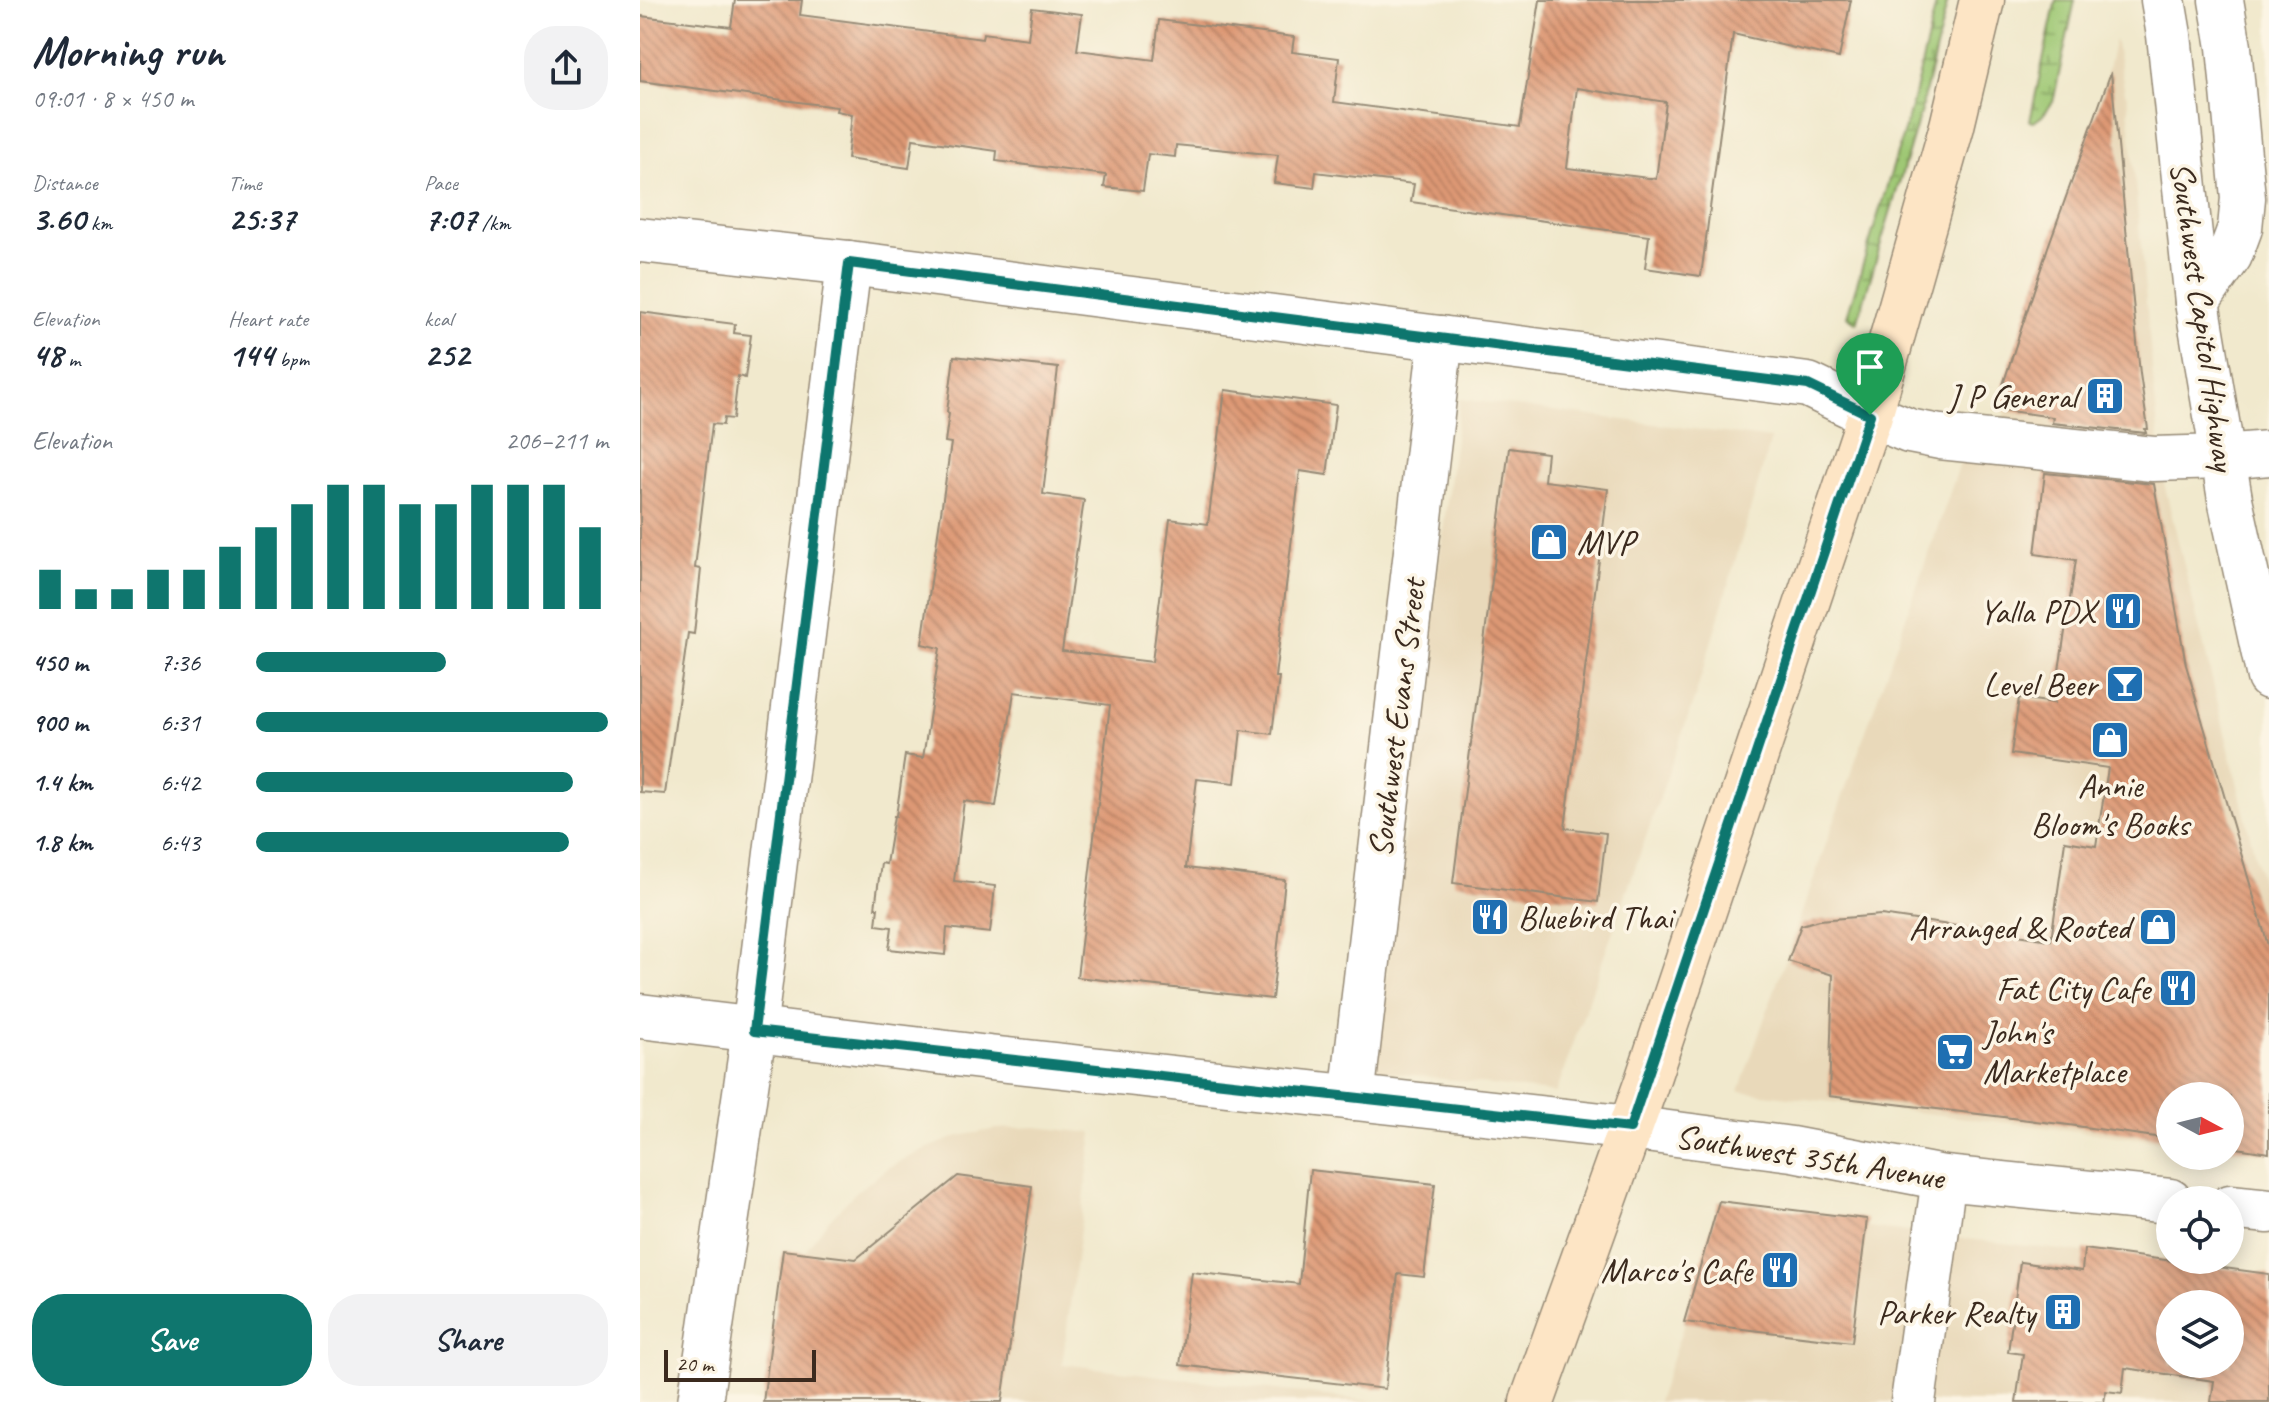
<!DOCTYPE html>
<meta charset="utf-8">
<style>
:root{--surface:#fff;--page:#f2f2f3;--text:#1f2937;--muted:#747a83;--accent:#0f766e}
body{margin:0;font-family:Caveat,sans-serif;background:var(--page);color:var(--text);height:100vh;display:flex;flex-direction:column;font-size:30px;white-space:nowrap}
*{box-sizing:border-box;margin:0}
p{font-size:26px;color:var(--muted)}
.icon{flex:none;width:44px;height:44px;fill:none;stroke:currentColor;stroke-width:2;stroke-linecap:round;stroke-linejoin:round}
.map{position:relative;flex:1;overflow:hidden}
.panel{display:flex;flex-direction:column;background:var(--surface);width:640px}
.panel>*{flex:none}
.needle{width:52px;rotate:97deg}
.tools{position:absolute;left:1516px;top:1082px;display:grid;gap:16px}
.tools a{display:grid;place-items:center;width:88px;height:88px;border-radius:50%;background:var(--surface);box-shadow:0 4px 20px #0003;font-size:40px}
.scale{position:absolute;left:24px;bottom:20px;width:152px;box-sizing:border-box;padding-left:8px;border:4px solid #3b2a1e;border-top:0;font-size:22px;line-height:28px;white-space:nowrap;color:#3b2a1e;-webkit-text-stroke:6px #fcf5e5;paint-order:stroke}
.pin{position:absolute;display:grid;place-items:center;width:68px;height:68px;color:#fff;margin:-82px -34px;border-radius:50% 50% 50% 0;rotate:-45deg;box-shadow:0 0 8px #0007}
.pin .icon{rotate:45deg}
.round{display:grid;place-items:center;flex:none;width:84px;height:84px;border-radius:32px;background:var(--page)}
.head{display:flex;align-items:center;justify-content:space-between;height:136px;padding:0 32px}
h1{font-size:44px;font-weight:700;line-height:60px}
.figures{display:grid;grid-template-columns:repeat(3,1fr);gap:12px;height:136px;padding:8px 32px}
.figures div{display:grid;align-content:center}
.figures b{font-size:34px;font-weight:700}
.figures small{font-size:22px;font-weight:400}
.figures p{font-size:22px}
.chart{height:224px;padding:16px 32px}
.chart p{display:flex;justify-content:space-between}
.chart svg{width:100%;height:144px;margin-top:8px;stroke:var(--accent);stroke-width:6}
.cta{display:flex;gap:16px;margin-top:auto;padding:16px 32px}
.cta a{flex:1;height:92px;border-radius:32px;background:var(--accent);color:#fff;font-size:32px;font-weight:700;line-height:92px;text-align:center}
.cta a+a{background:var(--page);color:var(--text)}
ul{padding:0 32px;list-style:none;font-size:26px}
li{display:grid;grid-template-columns:128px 96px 1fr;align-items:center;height:60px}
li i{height:20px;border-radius:10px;background:var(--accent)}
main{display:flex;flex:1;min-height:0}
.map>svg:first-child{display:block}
</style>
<main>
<section class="panel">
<div class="head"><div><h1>Morning run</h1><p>09:01 · 8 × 450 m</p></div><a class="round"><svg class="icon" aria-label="share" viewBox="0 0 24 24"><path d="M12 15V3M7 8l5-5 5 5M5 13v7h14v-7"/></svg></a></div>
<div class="figures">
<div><p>Distance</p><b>3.60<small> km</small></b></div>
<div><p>Time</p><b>25:37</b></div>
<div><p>Pace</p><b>7:07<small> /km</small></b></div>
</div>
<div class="figures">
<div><p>Elevation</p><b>48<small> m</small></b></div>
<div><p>Heart rate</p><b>144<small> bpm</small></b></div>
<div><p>kcal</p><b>252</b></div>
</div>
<div class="chart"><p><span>Elevation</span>206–211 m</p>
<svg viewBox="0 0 160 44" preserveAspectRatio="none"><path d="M5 44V32M15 44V38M25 44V38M35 44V32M45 44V32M55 44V25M65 44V19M75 44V12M85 44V6M95 44V6M105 44V12M115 44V12M125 44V6M135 44V6M145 44V6M155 44V19"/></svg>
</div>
<ul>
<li><b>450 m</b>7:36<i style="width:54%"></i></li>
<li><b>900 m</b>6:31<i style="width:100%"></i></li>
<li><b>1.4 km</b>6:42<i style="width:90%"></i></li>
<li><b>1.8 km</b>6:43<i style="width:89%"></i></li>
</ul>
<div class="cta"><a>Save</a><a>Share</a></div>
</section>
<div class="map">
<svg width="1629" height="1402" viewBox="0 0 1629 1402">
<defs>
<pattern id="wetland-marsh" width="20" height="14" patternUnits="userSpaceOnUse" patternTransform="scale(2)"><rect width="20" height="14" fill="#9fc874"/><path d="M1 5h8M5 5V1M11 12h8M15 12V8" fill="none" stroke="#83a35f"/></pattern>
<pattern id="building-back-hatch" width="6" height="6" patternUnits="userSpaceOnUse" patternTransform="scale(2)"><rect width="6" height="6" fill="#dd9874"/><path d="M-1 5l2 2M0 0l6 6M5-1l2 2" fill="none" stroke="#b47c5f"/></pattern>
</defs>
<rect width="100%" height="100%" fill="#fcf5e5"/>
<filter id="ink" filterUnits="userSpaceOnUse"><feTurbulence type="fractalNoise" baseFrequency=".0125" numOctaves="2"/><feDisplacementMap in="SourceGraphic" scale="16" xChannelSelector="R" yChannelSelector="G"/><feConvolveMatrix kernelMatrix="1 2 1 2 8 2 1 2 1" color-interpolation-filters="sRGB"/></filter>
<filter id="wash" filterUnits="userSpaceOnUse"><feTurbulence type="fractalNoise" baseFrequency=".006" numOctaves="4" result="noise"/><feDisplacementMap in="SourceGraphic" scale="32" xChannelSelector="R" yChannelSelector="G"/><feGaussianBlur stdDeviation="1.8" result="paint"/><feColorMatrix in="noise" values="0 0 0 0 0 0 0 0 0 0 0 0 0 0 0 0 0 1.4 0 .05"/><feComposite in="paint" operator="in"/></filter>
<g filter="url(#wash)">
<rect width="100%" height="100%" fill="#f1e9cd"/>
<!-- built -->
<g fill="#e9d9ba" fill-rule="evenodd">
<path d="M1475 39 1485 93 1487 95 1522 475 1629 913V1154L1590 1150V1096H1530V1142L1099 1091 1321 461 1370 409 1455 124Z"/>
<path d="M820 399 1131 439 1056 694 916 1093 734 1070Z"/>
<path d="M396 1127 453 1133 422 1364 736 1402H122L132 1330 140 1304 153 1274 168 1247 188 1221 217 1191 249 1167 283 1150 319 1136 357 1129Z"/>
<path d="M1084 1210 1629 1275V1402H1017ZM1530 1304H1590V1364H1530Z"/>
</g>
<!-- wetland -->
<g fill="url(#wetland-marsh)" stroke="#6d7949" stroke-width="2">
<path d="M1297 0H1308L1281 110 1217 323 1207 316 1271 108Z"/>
<path d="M1416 0H1435L1413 102 1402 116 1394 122 1390 121Z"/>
</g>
<g id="blocks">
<!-- building -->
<g fill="url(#building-back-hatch)" fill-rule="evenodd">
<path d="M95 0H162L160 15 342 39 343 33 388 39 392 8 442 14 437 50 514 60 519 20 654 37 652 52 699 58 694 102 880 127 900 0H1211L1199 58 1093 34 1061 276 1005 268 1009 236 771 202 774 184 676 172 674 188 634 183 638 155 536 145 535 157 508 154 503 191 464 187 466 175 356 161 357 151 273 139 269 168 207 159 212 114 196 111 197 107 0 81V16L91 27ZM937 88 1026 102 1016 179 927 168Z"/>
<path d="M1471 72 1500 374 1508 429H1505L1506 433 1412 423 1413 417 1355 409 1408 247Z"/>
<path d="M0 312 95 324 94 333 111 335 105 378 98 376 93 419 84 418 83 425 72 424 55 568 61 569 54 634 48 633 25 794 0 792Z"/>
<path d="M314 356 418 368 403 494 444 500 422 651 512 662 530 519 568 524 585 390 696 405 687 475 660 471 635 677H639L632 734 601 730 595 783 557 779 546 868 645 880 632 999 437 977 470 705 374 692 356 806 324 801 314 881 355 886 350 933 307 928 305 955 249 949 252 927 236 925 238 908H235L241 863 246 864 254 816H256L265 755 283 758 300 648 282 644 311 443 305 442 309 413 307 412Z"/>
<path d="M869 448 907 453 904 481 968 489 925 828 966 833 958 902 813 883Z"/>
<path d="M1405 473 1514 484 1546 665 1629 949V1153L1590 1147V1096H1530V1139L1429 1125 1189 1096 1193 975 1148 961 1161 925 1179 920 1241 915 1411 940 1425 841 1456 846 1468 768 1371 754 1379 698 1414 703 1436 560 1395 554Z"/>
<path d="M670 1170 795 1184 784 1277 758 1274 745 1389 540 1365 552 1272 659 1284Z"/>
<path d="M318 1176 392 1186 362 1402H123L143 1250 216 1259Z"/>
<path d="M1079 1201 1227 1219 1212 1342 1044 1322Z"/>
<path d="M1444 1249 1629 1274V1402H1571L1574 1381 1485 1368 1482 1393 1466 1391 1464 1402H1376L1383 1354 1368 1352 1380 1262 1442 1271ZM1530 1304H1590V1364H1530Z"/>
</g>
</g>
</g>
<g filter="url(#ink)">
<use href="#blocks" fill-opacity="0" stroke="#968a76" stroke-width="2"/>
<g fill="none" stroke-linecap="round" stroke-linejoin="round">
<!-- minor casing -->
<g stroke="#968a76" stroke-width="47">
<g id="minor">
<path d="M0 240 209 263 1168 385 1230 415 1269 431 1300 437 1513 459 1583 457"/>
<path d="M1557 302 1590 255 1600 228 1603 198 1589 47 1581 0"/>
<path d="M0 1016 349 1058 990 1128"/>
<path d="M712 1098 801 338"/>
<path d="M60 1402 114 1031 209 263"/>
<path d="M1273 1402 1304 1178"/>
</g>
</g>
<!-- tertiary casing -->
<g stroke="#968a76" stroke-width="47">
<g id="tertiary">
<path d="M1523 0 1529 35 1557 302 1590 499 1629 677"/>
<path d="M1583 457 1629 453"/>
<path d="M990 1128 1152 1149 1304 1178 1530 1201"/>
<path d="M1590 1207 1629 1211"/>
</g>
</g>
<!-- secondary casing -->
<g stroke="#968a76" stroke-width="47">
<path id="secondary" d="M892 1402 1006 1084 1230 415 1312 126 1342 0"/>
</g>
<!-- minor -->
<use href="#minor" stroke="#fff" stroke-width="44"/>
<!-- tertiary -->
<use href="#tertiary" stroke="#fff" stroke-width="44"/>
<!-- secondary -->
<use href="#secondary" stroke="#fde5c5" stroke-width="44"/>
</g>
</g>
<g fill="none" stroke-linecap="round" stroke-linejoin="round" filter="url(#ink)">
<!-- route casing -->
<g stroke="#fff" stroke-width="16">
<path id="route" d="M209 263 1168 385 1230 415 990 1128 114 1031Z"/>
</g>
<!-- route -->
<use href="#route" stroke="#0f766e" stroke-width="10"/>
</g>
<!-- icons -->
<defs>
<g id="building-square" transform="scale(2)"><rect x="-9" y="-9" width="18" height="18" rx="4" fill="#1f6fb2" stroke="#fcf5e5"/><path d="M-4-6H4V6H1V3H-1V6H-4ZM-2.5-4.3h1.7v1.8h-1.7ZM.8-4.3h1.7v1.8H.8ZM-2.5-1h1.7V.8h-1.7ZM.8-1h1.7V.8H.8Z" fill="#fff"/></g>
<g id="shop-square" transform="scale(2)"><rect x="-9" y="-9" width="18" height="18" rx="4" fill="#1f6fb2" stroke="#fcf5e5"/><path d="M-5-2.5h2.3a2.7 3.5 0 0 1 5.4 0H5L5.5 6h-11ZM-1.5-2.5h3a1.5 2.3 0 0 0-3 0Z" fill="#fff"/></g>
<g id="restaurant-square" transform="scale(2)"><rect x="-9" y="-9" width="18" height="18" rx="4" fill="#1f6fb2" stroke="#fcf5e5"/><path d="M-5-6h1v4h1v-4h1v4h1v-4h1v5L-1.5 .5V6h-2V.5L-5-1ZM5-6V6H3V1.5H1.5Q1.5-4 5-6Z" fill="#fff"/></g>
<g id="bar-square" transform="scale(2)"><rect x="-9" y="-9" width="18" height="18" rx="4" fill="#1f6fb2" stroke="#fcf5e5"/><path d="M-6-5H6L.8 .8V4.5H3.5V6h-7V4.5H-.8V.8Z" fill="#fff"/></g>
<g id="supermarket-square" transform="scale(2)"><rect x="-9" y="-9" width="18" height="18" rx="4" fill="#1f6fb2" stroke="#fcf5e5"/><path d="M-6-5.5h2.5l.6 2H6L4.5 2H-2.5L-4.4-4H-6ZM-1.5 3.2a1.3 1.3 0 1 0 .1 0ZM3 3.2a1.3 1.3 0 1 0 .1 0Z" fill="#fff"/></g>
</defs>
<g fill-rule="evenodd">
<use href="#building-square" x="1465" y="396"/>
<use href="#shop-square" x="909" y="542"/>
<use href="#restaurant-square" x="1483" y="611"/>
<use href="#bar-square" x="1485" y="684"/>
<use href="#shop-square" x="1470" y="740"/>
<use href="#restaurant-square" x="850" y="917"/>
<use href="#shop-square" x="1518" y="927"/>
<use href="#restaurant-square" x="1538" y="988"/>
<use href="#supermarket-square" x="1315" y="1052"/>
<use href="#restaurant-square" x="1140" y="1270"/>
<use href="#building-square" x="1423" y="1312"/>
</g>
<g text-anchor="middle" stroke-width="7" stroke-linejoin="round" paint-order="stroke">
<!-- street labels -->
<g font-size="34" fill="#3b2a1e" stroke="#fcf5e5">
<text transform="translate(1564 316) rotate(82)" y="12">Southwest Capitol Highway</text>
<text transform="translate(756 718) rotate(-83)" y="12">Southwest Evans Street</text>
<text transform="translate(1170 1156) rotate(9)" y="12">Southwest 35th Avenue</text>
</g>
<!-- poi labels -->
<g font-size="34" fill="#3b2a1e" stroke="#fcf5e5" text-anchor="end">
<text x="1437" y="408">J P General</text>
<text x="937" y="554" text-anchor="start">MVP</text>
<text x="1455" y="623">Yalla PDX</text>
<text x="1457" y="696">Level Beer</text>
<text x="1470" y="797" text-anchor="middle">Annie<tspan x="1470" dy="39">Bloom's Books</tspan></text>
<text x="878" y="929" text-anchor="start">Bluebird Thai</text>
<text x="1490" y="939">Arranged &amp; Rooted</text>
<text x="1510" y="1000">Fat City Cafe</text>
<text x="1343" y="1044" text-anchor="start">John's<tspan x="1343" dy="39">Marketplace</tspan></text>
<text x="1112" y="1282">Marco's Cafe</text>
<text x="1395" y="1324">Parker Realty</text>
</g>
</g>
</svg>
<div class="tools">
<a><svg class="needle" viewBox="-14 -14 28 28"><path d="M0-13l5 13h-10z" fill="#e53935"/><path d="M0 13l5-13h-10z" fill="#747a83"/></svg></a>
<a><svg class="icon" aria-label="locate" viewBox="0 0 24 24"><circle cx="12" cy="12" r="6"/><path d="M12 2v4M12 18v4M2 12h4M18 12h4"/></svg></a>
<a><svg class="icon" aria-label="layers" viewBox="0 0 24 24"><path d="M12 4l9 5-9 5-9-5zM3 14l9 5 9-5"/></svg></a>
</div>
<div class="scale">20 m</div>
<div class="pin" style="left:1230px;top:415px;background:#1e9e55"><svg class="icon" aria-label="arrive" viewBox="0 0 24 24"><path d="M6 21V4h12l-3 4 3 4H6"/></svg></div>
</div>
</main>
